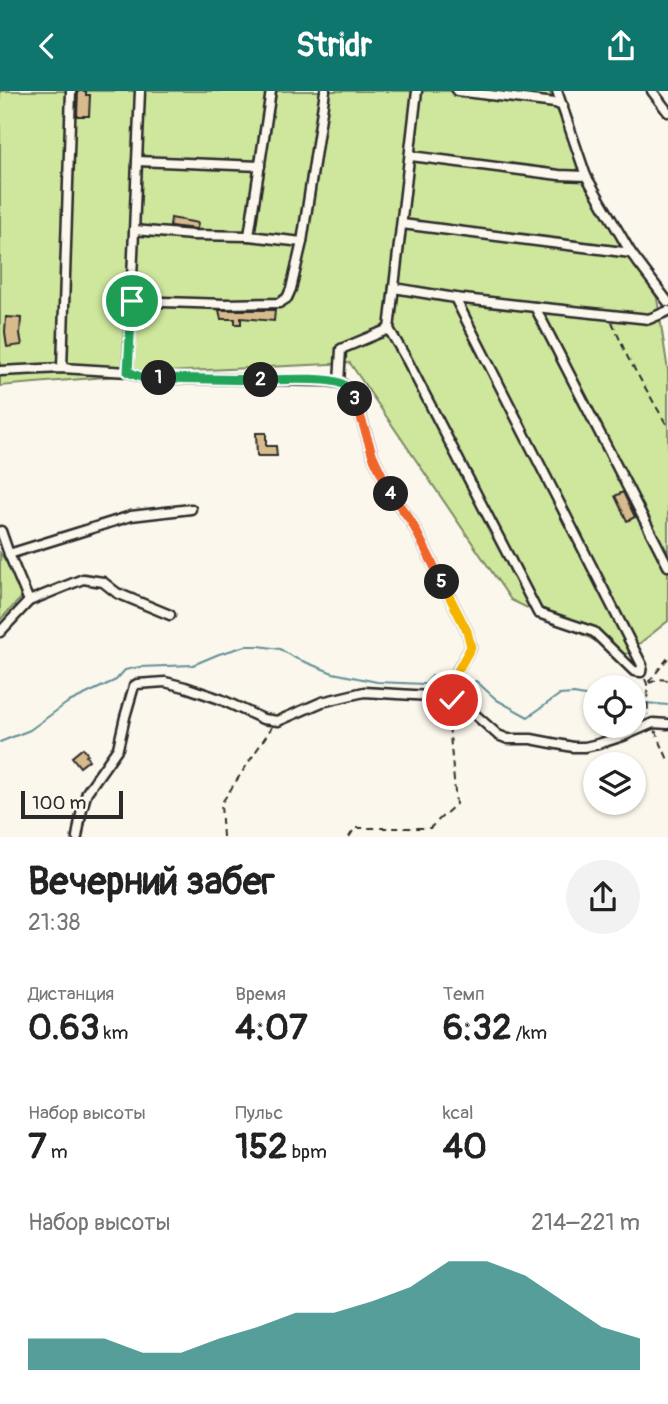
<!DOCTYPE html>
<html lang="ru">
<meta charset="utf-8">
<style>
:root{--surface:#fff;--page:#f2f2f2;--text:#222;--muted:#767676;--accent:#0f766e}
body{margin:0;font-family:Pangolin,sans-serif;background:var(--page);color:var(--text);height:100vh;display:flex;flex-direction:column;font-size:26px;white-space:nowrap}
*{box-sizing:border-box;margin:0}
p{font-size:23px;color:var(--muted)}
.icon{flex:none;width:38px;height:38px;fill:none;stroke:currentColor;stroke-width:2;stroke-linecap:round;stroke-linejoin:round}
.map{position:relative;height:746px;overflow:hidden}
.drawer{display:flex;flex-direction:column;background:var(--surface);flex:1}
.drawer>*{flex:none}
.controls{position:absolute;left:583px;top:584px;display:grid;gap:14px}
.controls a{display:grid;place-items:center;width:63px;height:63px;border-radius:50%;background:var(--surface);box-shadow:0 2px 5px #0004;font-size:35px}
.scale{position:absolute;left:21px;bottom:18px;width:102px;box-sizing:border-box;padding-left:7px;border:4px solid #2b2b2b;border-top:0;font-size:19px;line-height:24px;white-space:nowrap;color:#2b2b2b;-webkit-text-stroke:5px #fbf7ec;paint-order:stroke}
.pin{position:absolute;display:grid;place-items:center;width:60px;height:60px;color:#fff;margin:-30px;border:4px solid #fff;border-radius:50%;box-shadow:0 2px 7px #0007}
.km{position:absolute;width:35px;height:35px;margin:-18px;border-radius:50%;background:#222;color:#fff;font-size:19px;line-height:35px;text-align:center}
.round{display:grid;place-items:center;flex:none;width:74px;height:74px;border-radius:37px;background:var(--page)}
.overview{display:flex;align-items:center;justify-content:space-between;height:119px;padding:0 28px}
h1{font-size:38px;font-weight:700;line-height:52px}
.figures{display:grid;grid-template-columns:repeat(3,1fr);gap:10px;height:119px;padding:7px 28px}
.figures div{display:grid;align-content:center}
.figures b{font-size:35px;font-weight:700}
.figures small{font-size:19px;font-weight:400}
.figures p{font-size:19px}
.chart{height:196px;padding:14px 28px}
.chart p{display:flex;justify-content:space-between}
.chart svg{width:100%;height:126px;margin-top:7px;fill:var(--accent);opacity:.7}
header{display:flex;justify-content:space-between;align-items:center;height:91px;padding:0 28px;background:var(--accent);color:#fff;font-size:32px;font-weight:700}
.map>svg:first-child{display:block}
</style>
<header><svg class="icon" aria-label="back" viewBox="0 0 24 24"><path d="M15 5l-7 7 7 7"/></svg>Stridr<svg class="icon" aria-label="share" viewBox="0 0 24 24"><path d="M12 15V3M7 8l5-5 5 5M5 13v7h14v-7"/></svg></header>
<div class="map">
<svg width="668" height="746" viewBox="0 0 668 746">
<rect width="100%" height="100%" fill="#fbf7ec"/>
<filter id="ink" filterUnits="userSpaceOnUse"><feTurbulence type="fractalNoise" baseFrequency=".0143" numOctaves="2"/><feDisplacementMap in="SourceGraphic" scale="14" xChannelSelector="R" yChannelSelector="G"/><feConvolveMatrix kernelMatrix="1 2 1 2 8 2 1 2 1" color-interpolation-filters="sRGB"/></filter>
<g filter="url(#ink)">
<!-- green -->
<g fill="#cee79d" stroke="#7c8964" stroke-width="2">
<path d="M0 0H549L586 85 657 207 668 280V530L625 564 511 509 350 272 165 281 0 295Z"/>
<path d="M0 462 27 501 0 529Z"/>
</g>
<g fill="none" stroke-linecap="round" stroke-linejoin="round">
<!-- stream -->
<g stroke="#609096" stroke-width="2">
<path d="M456 595 464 596 476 590 497 609 528 626 559 604 574 603 595 607"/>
<path d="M634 611 668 614"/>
<path d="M0 651 30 639 67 612 116 589 125 579 139 576 193 574 219 563 246 555H259L280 558 295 567 333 582 377 591 425 593 432 585 451 594"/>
</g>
</g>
<!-- building -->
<g fill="#d8bb8c" stroke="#2b2b2b" stroke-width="2">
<path d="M78 0H86V4H90L89 25H77Z"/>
<path d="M171 127 198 132 197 138 170 135Z"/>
<path d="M219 219H275L274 230 241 227V233H235V228H221Z"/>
<path d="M6 226 21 227 20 243 22 254 7 256 5 242Z"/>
<path d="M256 342H266V355H276L277 365H257Z"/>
<path d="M623 401 635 426 627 430 615 405Z"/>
<path d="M83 657 88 664 86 665 89 669 80 676 72 666Z"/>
</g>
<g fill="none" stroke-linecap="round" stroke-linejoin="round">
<!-- minor casing -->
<g stroke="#2b2b2b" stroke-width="13">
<g id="minor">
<path d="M417 0 389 238 407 269 538 522 594 541 634 580 641 581 642 574 455 207 535 216 668 475"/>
<path d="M457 0 555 12 563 15"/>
<path d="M557 0 586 85 631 162 668 211"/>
<path d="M652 0 668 21"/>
<path d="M411 65 559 84 586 85"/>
<path d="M137 70 260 75"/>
<path d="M402 133 631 162"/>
<path d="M134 139 192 144 249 145 302 151"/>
<path d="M249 145 271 0"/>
<path d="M394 197 455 207"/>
<path d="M132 210 225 213 279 212 287 207 291 198 302 151 325 0"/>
<path d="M535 216 649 228 668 220"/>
<path d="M62 277 71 0"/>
<path d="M0 280 62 277 128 281 143 287 327 290 342 292 354 304 373 365 392 405 411 430 467 540 471 556 455 584 451 609"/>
<path d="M128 281 140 0"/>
<path d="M339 292 341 258 389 238"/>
<path d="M1 440 9 463 29 510"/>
<path d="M9 463 131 425 191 418"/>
<path d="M0 541 29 510 83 488 103 491 117 502 170 524"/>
<path d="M77 746 82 718 87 701 118 657 125 626 134 595 137 593 165 591 185 596 220 608 263 628 278 630 322 611 364 601 447 606 470 619 498 644 508 648H531L573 656H585L598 653 623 645 653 632 668 633"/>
</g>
</g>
<!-- path -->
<g stroke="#2b2b2b" stroke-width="2" stroke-dasharray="7 5" stroke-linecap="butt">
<path d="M612 231 628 267 668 336"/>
<path d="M668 567 647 593 659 588 668 589"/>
<path d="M645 588 647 593 648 624"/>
<path d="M655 639 668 669"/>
<path d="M223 746 221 713 272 636"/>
<path d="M349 746 355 737H430L456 713 448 621 449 617"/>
</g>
<!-- minor -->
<use href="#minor" stroke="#fbf7ec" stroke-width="8"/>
</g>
</g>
<g fill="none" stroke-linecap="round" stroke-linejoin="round" filter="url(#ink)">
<!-- split-1 casing -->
<g stroke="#fff" stroke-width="14">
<path id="split-1" d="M132 210 128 281 143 287H159"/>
</g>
<!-- split-2 casing -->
<g stroke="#fff" stroke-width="14">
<path id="split-2" d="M159 287 261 289"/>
</g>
<!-- split-3 casing -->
<g stroke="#fff" stroke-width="14">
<path id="split-3" d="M261 289C279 289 324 286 340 292 346 294 352 302 355 308"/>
</g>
<!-- split-4 casing -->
<g stroke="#fff" stroke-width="14">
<path id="split-4" d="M355 308 373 365 391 403"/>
</g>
<!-- split-5 casing -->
<g stroke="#fff" stroke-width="14">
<path id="split-5" d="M391 403 411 430 442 491"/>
</g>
<!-- split-6 casing -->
<g stroke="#fff" stroke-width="14">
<path id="split-6" d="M442 491 467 540 471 556 456 583"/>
</g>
<!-- split-7 casing -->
<g stroke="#fff" stroke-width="14">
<path id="split-7" d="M452 609 456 583"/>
</g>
<!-- split-1 -->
<use href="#split-1" stroke="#22a559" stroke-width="9"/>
<!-- split-2 -->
<use href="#split-2" stroke="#22a559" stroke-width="9"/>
<!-- split-3 -->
<use href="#split-3" stroke="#22a559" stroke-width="9"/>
<!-- split-4 -->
<use href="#split-4" stroke="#f0652b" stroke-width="9"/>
<!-- split-5 -->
<use href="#split-5" stroke="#f0652b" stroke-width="9"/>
<!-- split-6 -->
<use href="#split-6" stroke="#f5b400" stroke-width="9"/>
<!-- split-7 -->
<use href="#split-7" stroke="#f5b400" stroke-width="9"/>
</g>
</svg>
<div class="controls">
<a><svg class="icon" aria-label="locate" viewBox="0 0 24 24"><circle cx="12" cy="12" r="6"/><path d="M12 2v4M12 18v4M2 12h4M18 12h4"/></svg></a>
<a><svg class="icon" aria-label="layers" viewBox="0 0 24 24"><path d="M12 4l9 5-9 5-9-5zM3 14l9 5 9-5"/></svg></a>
</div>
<div class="scale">100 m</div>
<div class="pin" style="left:132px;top:210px;background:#1e9e55"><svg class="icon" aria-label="arrive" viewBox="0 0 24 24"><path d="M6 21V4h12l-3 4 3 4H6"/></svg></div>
<div class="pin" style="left:452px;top:609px;background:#d93025"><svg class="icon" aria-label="check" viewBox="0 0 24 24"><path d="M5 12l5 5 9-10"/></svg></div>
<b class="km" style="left:159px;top:287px">1</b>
<b class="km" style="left:261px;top:289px">2</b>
<b class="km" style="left:355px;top:308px">3</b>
<b class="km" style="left:391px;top:403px">4</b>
<b class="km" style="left:442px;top:491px">5</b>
</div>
<section class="drawer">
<div class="overview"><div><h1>Вечерний забег</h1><p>21:38</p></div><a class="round"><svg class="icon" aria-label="share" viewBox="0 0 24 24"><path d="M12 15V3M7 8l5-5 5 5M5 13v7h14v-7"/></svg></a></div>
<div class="figures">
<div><p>Дистанция</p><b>0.63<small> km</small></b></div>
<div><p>Время</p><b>4:07</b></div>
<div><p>Темп</p><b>6:32<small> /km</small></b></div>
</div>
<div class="figures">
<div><p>Набор высоты</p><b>7<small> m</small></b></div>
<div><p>Пульс</p><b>152<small> bpm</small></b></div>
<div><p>kcal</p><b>40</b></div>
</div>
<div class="chart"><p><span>Набор высоты</span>214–221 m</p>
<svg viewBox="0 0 160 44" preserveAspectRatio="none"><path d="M0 44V33L10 33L20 33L30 38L40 38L50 33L60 29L70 24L80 24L90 20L100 15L110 6L120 6L130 11L140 20L150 29L160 33V44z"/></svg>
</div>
</section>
